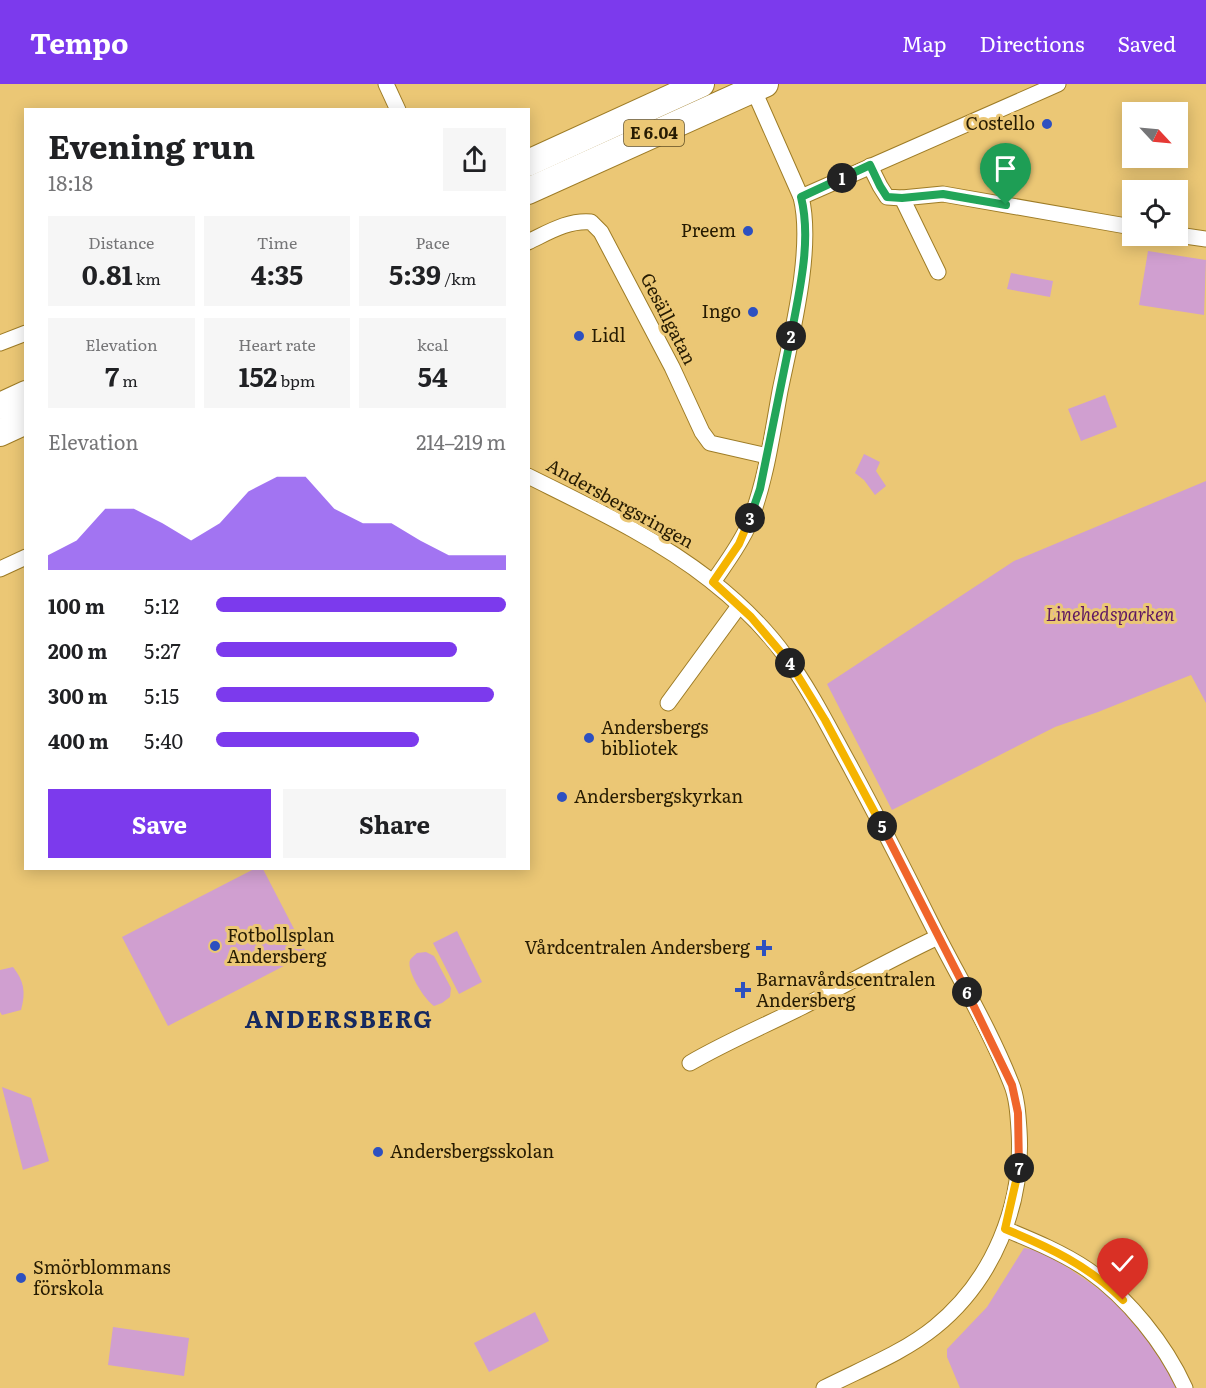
<!DOCTYPE html>
<meta charset="utf-8">
<style>
:root{--surface:#fff;--page:#f6f6f6;--text:#202124;--muted:#757577;--accent:#7c3aed}
body{margin:0;font-family:Literata,serif;background:var(--page);color:var(--text);height:100vh;display:flex;flex-direction:column;font-size:22px;white-space:nowrap}
*{box-sizing:border-box;margin:0}
p{font-size:20px;color:var(--muted)}
.icon{flex:none;width:33px;height:33px;fill:none;stroke:currentColor;stroke-width:2;stroke-linecap:round;stroke-linejoin:round}
.map{position:relative;flex:1;overflow:hidden}
.drawer{position:absolute;left:24px;top:24px;width:506px;height:762px;display:flex;flex-direction:column;background:var(--surface);border-radius:0px;box-shadow:0 3px 15px #0003}
.drawer>*{flex:none}
.needle{width:39px;rotate:116deg}
.controls{position:absolute;left:1122px;top:18px;display:grid;gap:12px}
.controls a{display:grid;place-items:center;width:66px;height:66px;border-radius:0px;background:var(--surface);box-shadow:0 3px 15px #0003;font-size:30px}
.pin{position:absolute;display:grid;place-items:center;width:51px;height:51px;color:#fff;margin:-62px -26px;border-radius:50% 50% 50% 0;rotate:-45deg;box-shadow:0 0 6px #0007}
.pin .icon{rotate:45deg}
.km{position:absolute;width:30px;height:30px;margin:-15px;border-radius:50%;background:#222;color:#fff;font-size:16px;line-height:30px;text-align:center}
.round{display:grid;place-items:center;flex:none;width:63px;height:63px;border-radius:0px;background:var(--page)}
.head{display:flex;align-items:center;justify-content:space-between;height:102px;padding:0 24px}
h1{font-size:33px;font-weight:700;line-height:45px}
.metrics{display:grid;grid-template-columns:repeat(3,1fr);gap:9px;height:102px;padding:6px 24px}
.metrics div{display:grid;align-content:center;border-radius:0px;background:var(--page);text-align:center}
.metrics b{font-size:26px;font-weight:700}
.metrics small{font-size:16px;font-weight:400}
.metrics p{font-size:16px}
.chart{height:168px;padding:12px 24px}
.chart p{display:flex;justify-content:space-between}
.chart svg{width:100%;height:108px;margin-top:6px;fill:var(--accent);opacity:.7}
.button{display:flex;gap:12px;margin-top:auto;padding:12px 24px}
.button a{flex:1;height:69px;border-radius:0px;background:var(--accent);color:#fff;font-size:24px;font-weight:700;line-height:69px;text-align:center}
.button a+a{background:var(--page);color:var(--text)}
ul{padding:0 24px;list-style:none;font-size:20px}
li{display:grid;grid-template-columns:96px 72px 1fr;align-items:center;height:45px}
li i{height:15px;border-radius:8px;background:var(--accent)}
header{display:flex;align-items:center;gap:36px;box-sizing:border-box;height:84px;padding:0 30px;background:var(--accent);color:#fff}
header strong{font-size:28px}
nav{display:flex;gap:33px;margin-inline-start:auto;font-size:21px}
.map>svg:first-child{display:block}
</style>
<header>
<strong>Tempo</strong>
<nav><a>Map</a><a>Directions</a><a>Saved</a></nav>
</header>
<div class="map">
<svg width="1206" height="1304" viewBox="0 0 1206 1304">
<rect width="100%" height="100%" fill="#ebc775"/>
<!-- green -->
<g fill="#d09fd0">
<path d="M1148 167 1206 176 1204 231 1139 221Z"/>
<path d="M1011 189 1053 197 1050 213 1007 205Z"/>
<path d="M1105 311 1117 343 1081 357 1068 325Z"/>
<path d="M864 370 880 378 876 387 886 402 875 411 864 396 855 389Z"/>
<path d="M1206 397V619L1191 591 1098 628 1055 643 892 726 827 600 1014 477Z"/>
<path d="M254 785H263L307 870 168 942 122 853Z"/>
<path d="M457 847 482 898 459 910 433 859Z"/>
<path d="M426 868 434 872 451 904 450 913 442 919 434 922C425 916 406 887 410 876 412 873 415 871 417 869Z"/>
<path d="M13 883C24 897 26 908 21 926L2 931 0 928V886Z"/>
<path d="M2 1003 31 1014 49 1077 23 1086Z"/>
<path d="M1024 1164C1041 1166 1055 1176 1070 1185 1084 1195 1099 1204 1111 1215 1139 1239 1160 1272 1178 1304H960L947 1273V1265L987 1223Z"/>
<path d="M535 1228 549 1257 489 1288 474 1259Z"/>
<path d="M113 1243 189 1254 184 1292 108 1281Z"/>
</g>
<g fill="none" stroke-linecap="round" stroke-linejoin="round">
<!-- street casing -->
<g stroke="#9e7c26" stroke-width="17">
<g id="street">
<path d="M386 0 398 26"/>
<path d="M870 82 880 102 887 113 902 114 943 110 1132 143"/>
<path d="M801 113 1058 0"/>
<path d="M902 114 938 188"/>
<path d="M1178 151 1206 155"/>
<path d="M528 158C549 148 568 136 591 138L601 148 672 283 702 348 710 359 767 372"/>
<path d="M0 259 26 249"/>
<path d="M528 392C590 423 655 453 710 496 738 518 766 545 786 573 811 607 830 646 850 682 878 734 904 785 930 837 957 891 989 943 1011 999 1017 1013 1018 1030 1019 1046 1024 1121 993 1196 935 1243 903 1269 861 1285 824 1304"/>
<path d="M0 485 26 473"/>
<path d="M713 498C726 479 740 461 749 440 766 397 772 351 780 307 791 253 814 165 801 113L751 0"/>
<path d="M668 619 739 522"/>
<path d="M690 979C726 958 764 942 802 923 847 900 891 875 938 853"/>
<path d="M1005 1145C1034 1157 1063 1169 1088 1186 1128 1214 1165 1260 1185 1304"/>
</g>
</g>
<!-- highway casing -->
<g stroke="#9e7c26" stroke-width="28">
<g id="highway">
<path d="M528 79 701 0"/>
<path d="M528 107 765 0"/>
<path d="M0 322 26 310"/>
<path d="M0 349 26 337"/>
</g>
</g>
<!-- street -->
<use href="#street" stroke="#fff" stroke-width="15"/>
<!-- highway -->
<use href="#highway" stroke="#fff" stroke-width="26"/>
</g>
<g fill="none" stroke-linecap="round" stroke-linejoin="round">
<!-- split-1 casing -->
<g stroke="#fff" stroke-width="12">
<path id="split-1" d="M842 94 870 81 880 102 887 113 902 114 943 110 1006 121"/>
</g>
<!-- split-2 casing -->
<g stroke="#fff" stroke-width="12">
<path id="split-2" d="M791 252C799 208 812 157 801 113L842 94"/>
</g>
<!-- split-3 casing -->
<g stroke="#fff" stroke-width="12">
<path id="split-3" d="M750 434 760 405 791 252"/>
</g>
<!-- split-4 casing -->
<g stroke="#fff" stroke-width="12">
<path id="split-4" d="M750 434 739 460 713 498 751 533 790 579"/>
</g>
<!-- split-5 casing -->
<g stroke="#fff" stroke-width="12">
<path id="split-5" d="M790 579 825 636 882 742"/>
</g>
<!-- split-6 casing -->
<g stroke="#fff" stroke-width="12">
<path id="split-6" d="M882 742 967 908"/>
</g>
<!-- split-7 casing -->
<g stroke="#fff" stroke-width="12">
<path id="split-7" d="M967 908 1012 1001 1018 1029 1019 1084"/>
</g>
<!-- split-8 casing -->
<g stroke="#fff" stroke-width="12">
<path id="split-8" d="M1019 1084 1005 1145C1049 1163 1089 1182 1123 1216"/>
</g>
<!-- split-1 -->
<use href="#split-1" stroke="#22a559" stroke-width="8"/>
<!-- split-2 -->
<use href="#split-2" stroke="#22a559" stroke-width="8"/>
<!-- split-3 -->
<use href="#split-3" stroke="#22a559" stroke-width="8"/>
<!-- split-4 -->
<use href="#split-4" stroke="#f5b400" stroke-width="8"/>
<!-- split-5 -->
<use href="#split-5" stroke="#f5b400" stroke-width="8"/>
<!-- split-6 -->
<use href="#split-6" stroke="#f0652b" stroke-width="8"/>
<!-- split-7 -->
<use href="#split-7" stroke="#f0652b" stroke-width="8"/>
<!-- split-8 -->
<use href="#split-8" stroke="#f5b400" stroke-width="8"/>
</g>
<!-- markers -->
<g fill="#2d50c0" stroke="#ebc775" stroke-width="2">
<circle cx="1047" cy="40" r="6"/>
<circle cx="748" cy="147" r="6"/>
<circle cx="753" cy="228" r="6"/>
<circle cx="579" cy="252" r="6"/>
<circle cx="589" cy="654" r="6"/>
<circle cx="562" cy="713" r="6"/>
<circle cx="215" cy="862" r="6"/>
<path d="M761 855h6v6h6v6h-6v6h-6v-6h-6v-6h6z"/>
<path d="M740 897h6v6h6v6h-6v6h-6v-6h-6v-6h6z"/>
<circle cx="378" cy="1068" r="6"/>
<circle cx="21" cy="1194" r="6"/>
</g>
<g text-anchor="middle" stroke-width="6" stroke-linejoin="round" paint-order="stroke">
<!-- shield labels -->
<rect fill="#ebc775" stroke="#614f24" stroke-width="1.5" x="624" y="36" width="60" height="26" rx="4.5"/>
<g font-size="16" font-weight="bold" fill="#261b02">
<text x="654" y="55">E 6.04</text>
</g>
<!-- poi labels -->
<g font-size="18" fill="#261b02" stroke="#ebc775" text-anchor="start">
<text x="1035" y="46" text-anchor="end">Costello</text>
<text x="736" y="153" text-anchor="end">Preem</text>
<text x="741" y="234" text-anchor="end">Ingo</text>
<text x="591" y="258">Lidl</text>
<text x="601" y="650">Andersbergs<tspan x="601" dy="21">bibliotek</tspan></text>
<text x="574" y="719">Andersbergskyrkan</text>
<text x="227" y="858">Fotbollsplan<tspan x="227" dy="21">Andersberg</tspan></text>
<text x="750" y="870" text-anchor="end">Vårdcentralen Andersberg</text>
<text x="756" y="902">Barnavårdscentralen<tspan x="756" dy="21">Andersberg</tspan></text>
<text x="390" y="1074">Andersbergsskolan</text>
<text x="33" y="1190">Smörblommans<tspan x="33" dy="21">förskola</tspan></text>
</g>
<!-- street labels -->
<g font-size="18" fill="#261b02" stroke="#ebc775">
<text transform="translate(668 235) rotate(63)" y="6">Gesällgatan</text>
<text transform="translate(620 420) rotate(29)" y="6">Andersbergsringen</text>
</g>
<!-- park labels -->
<g font-size="18" font-style="italic" fill="#5f1862" stroke="#ebc775">
<text x="1110" y="537">Linehedsparken</text>
</g>
<!-- district labels -->
<g font-size="24" font-weight="bold" letter-spacing="1.5" fill="#162960" stroke="#ebc775">
<text x="339" y="944">ANDERSBERG</text>
</g>
</g>
</svg>
<div class="controls">
<a><svg class="needle" viewBox="-14 -14 28 28"><path d="M0-13l5 13h-10z" fill="#e53935"/><path d="M0 13l5-13h-10z" fill="#757577"/></svg></a>
<a><svg class="icon" aria-label="locate" viewBox="0 0 24 24"><circle cx="12" cy="12" r="6"/><path d="M12 2v4M12 18v4M2 12h4M18 12h4"/></svg></a>
</div>
<div class="pin" style="left:1006px;top:121px;background:#1e9e55"><svg class="icon" aria-label="arrive" viewBox="0 0 24 24"><path d="M6 21V4h12l-3 4 3 4H6"/></svg></div>
<div class="pin" style="left:1123px;top:1216px;background:#d93025"><svg class="icon" aria-label="check" viewBox="0 0 24 24"><path d="M5 12l5 5 9-10"/></svg></div>
<b class="km" style="left:842px;top:94px">1</b>
<b class="km" style="left:791px;top:252px">2</b>
<b class="km" style="left:750px;top:434px">3</b>
<b class="km" style="left:790px;top:579px">4</b>
<b class="km" style="left:882px;top:742px">5</b>
<b class="km" style="left:967px;top:908px">6</b>
<b class="km" style="left:1019px;top:1084px">7</b>
<section class="drawer">
<div class="head"><div><h1>Evening run</h1><p>18:18</p></div><a class="round"><svg class="icon" aria-label="share" viewBox="0 0 24 24"><path d="M12 15V3M7 8l5-5 5 5M5 13v7h14v-7"/></svg></a></div>
<div class="metrics">
<div><p>Distance</p><b>0.81<small> km</small></b></div>
<div><p>Time</p><b>4:35</b></div>
<div><p>Pace</p><b>5:39<small> /km</small></b></div>
</div>
<div class="metrics">
<div><p>Elevation</p><b>7<small> m</small></b></div>
<div><p>Heart rate</p><b>152<small> bpm</small></b></div>
<div><p>kcal</p><b>54</b></div>
</div>
<div class="chart"><p><span>Elevation</span>214–219 m</p>
<svg viewBox="0 0 160 44" preserveAspectRatio="none"><path d="M0 44V38L10 32L20 19L30 19L40 25L50 32L60 25L70 12L80 6L90 6L100 19L110 25L120 25L130 32L140 38L150 38L160 38V44z"/></svg>
</div>
<ul>
<li><b>100 m</b>5:12<i style="width:100%"></i></li>
<li><b>200 m</b>5:27<i style="width:83%"></i></li>
<li><b>300 m</b>5:15<i style="width:96%"></i></li>
<li><b>400 m</b>5:40<i style="width:70%"></i></li>
</ul>
<div class="button"><a>Save</a><a>Share</a></div>
</section>
</div>
